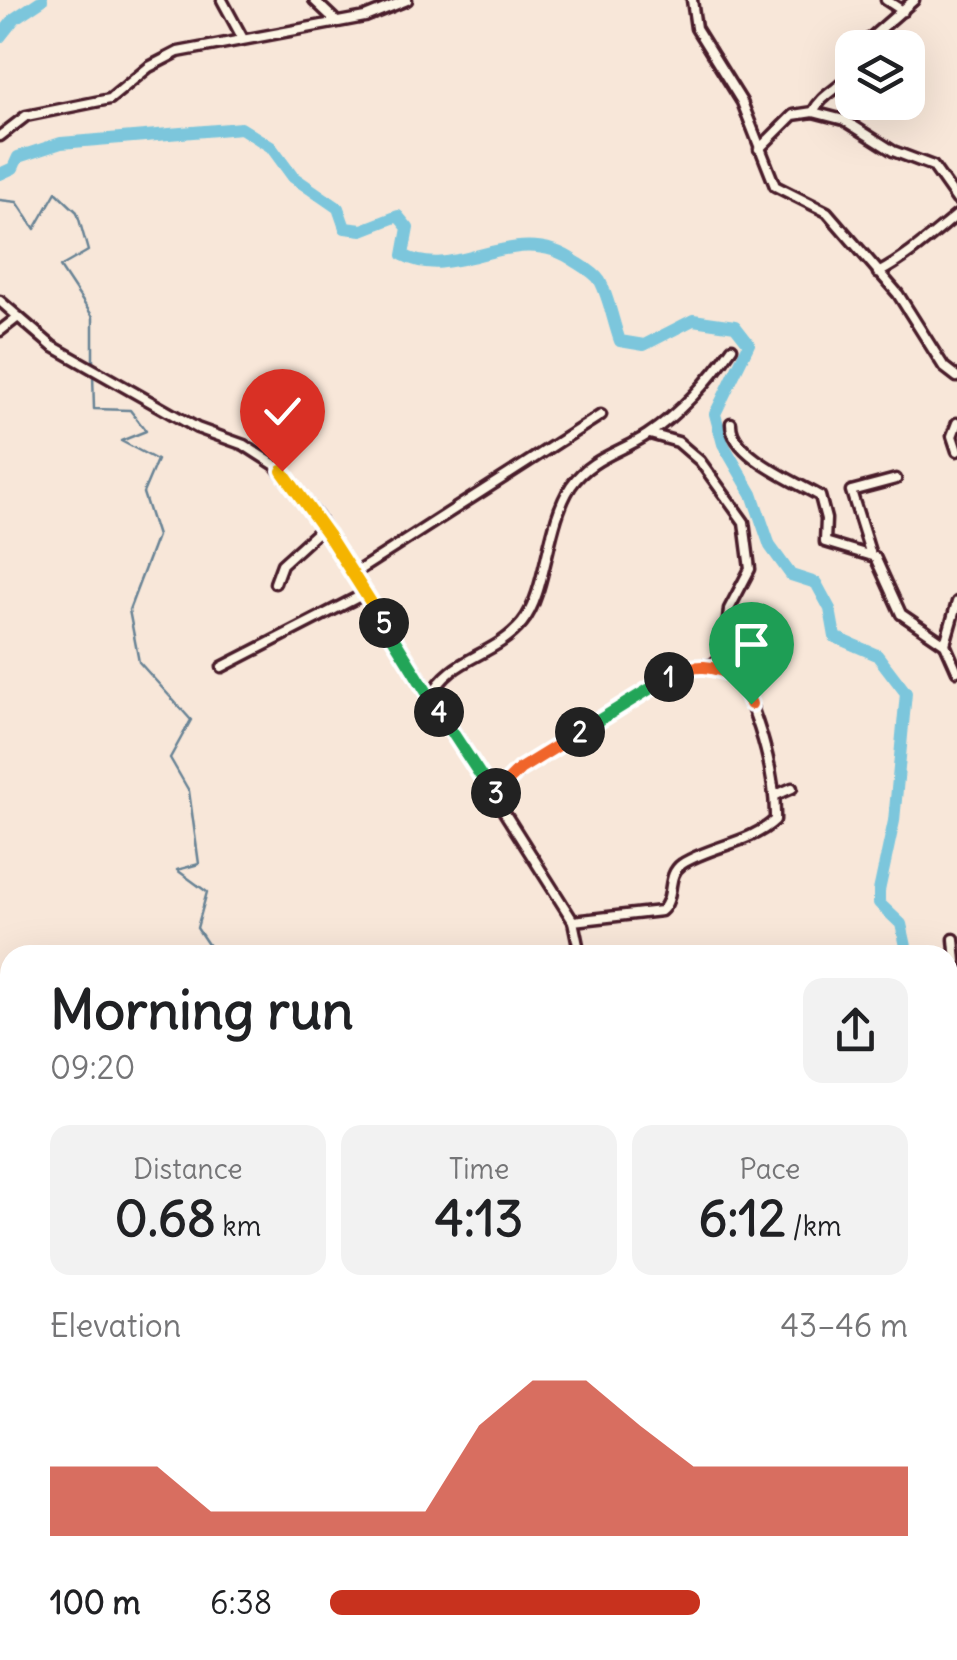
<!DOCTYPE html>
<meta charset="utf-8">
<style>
:root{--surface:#fff;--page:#f2f2f2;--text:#202124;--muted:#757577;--accent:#c8321e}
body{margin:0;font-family:Delius,sans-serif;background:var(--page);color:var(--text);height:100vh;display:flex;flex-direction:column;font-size:38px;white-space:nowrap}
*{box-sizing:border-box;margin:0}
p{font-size:32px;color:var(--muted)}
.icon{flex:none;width:55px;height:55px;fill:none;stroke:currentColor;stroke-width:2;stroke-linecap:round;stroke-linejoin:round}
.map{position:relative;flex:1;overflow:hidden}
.sheet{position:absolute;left:0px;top:945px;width:958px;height:715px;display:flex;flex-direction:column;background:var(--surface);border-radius:30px 30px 0 0;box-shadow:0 10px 40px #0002}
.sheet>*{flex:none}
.fabs{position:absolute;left:835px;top:30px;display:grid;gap:20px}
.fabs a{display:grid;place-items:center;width:90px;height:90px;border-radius:20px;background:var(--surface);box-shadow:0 10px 40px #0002;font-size:50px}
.pin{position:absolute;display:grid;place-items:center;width:85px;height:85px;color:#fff;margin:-102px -42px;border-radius:50% 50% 50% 0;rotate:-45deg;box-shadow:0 0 10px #0007}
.pin .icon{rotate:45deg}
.km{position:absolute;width:50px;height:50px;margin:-25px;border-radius:50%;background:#222;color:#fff;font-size:28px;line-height:50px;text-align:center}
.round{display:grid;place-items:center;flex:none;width:105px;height:105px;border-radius:20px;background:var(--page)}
.overview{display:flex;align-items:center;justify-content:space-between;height:170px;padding:0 50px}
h1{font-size:55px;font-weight:700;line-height:75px}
.figures{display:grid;grid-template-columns:repeat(3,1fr);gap:15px;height:170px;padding:10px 50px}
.figures div{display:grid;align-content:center;border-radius:20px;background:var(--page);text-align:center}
.figures b{font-size:50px;font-weight:700}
.figures small{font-size:28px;font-weight:400}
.figures p{font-size:28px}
.chart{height:280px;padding:20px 50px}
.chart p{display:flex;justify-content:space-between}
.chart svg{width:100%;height:180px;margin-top:10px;fill:var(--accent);opacity:.7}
ul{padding:0 50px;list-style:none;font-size:32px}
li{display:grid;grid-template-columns:160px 120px 1fr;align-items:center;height:75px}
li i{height:25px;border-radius:12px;background:var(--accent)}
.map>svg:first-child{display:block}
</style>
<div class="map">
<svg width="957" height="1660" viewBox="0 0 957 1660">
<rect width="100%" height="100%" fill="#f8e7d9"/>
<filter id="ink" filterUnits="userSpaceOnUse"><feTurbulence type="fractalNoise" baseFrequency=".01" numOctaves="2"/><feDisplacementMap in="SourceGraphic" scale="20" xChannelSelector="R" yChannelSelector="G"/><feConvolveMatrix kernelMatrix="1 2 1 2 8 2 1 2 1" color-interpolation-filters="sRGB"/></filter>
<g filter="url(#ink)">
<!-- green -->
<path fill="#bfeeac" stroke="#84866c" stroke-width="2.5" d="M10 1600V1650H259L262 1660H0V1611Z"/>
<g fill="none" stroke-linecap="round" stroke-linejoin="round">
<!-- stream -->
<g stroke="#688395" stroke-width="2.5">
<path d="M0 200 17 202 35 229 56 192 77 212 88 251 60 267 93 317V366"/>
<path d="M93 374 94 409 130 410 146 431 121 441 157 460 143 493 157 536 129 610 139 662 191 720 170 758 189 791 199 864 177 870 207 892 197 928 215 955"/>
<path d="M948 1277 953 1246"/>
<path d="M948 1340 957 1357"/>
<path d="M282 1650 291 1660"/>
</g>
<!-- river -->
<g stroke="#7cc6dc" stroke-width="12">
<path d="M0 37 15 18 42 0"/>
<path d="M0 174 13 168 18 157 61 143 241 128 271 147 293 177 338 208 345 228 362 230 398 216 408 228 403 255C457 284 516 218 576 262 584 267 595 273 600 281 609 298 613 322 620 341L644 345 693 320 735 326 749 344 715 414 723 444 752 494 770 546 791 575 816 583 830 609 835 637 877 655 906 693 894 821 879 891V903L901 924 908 955"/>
<path d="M948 1036 957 1029"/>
<path d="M948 1181 957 1152"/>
<path d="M948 1239 957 1247"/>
</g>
<!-- minor casing -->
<g stroke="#4a1f2b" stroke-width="15">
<g id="minor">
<path d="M222 0 242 37"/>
<path d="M314 0 334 19"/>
<path d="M692 0 696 28 742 102 775 186 827 212 898 294 944 367 957 377"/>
<path d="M886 0 903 11"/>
<path d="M859 48 914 0"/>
<path d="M813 112C823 92 841 90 852 71"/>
<path d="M0 136 26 116 110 99 149 67 178 52 365 17 407 0"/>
<path d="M759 149 793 115 813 112 844 120 893 151 933 166 957 200"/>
<path d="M878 273C907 258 931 236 957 215"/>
<path d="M0 301 52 346 197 428 244 445 275 465 317 516 573 921 580 955"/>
<path d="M0 331 18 317"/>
<path d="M731 423C730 455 796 482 820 496L826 519 825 542 875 557 901 614 945 644"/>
<path d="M957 423 952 436 957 451"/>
<path d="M871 555 851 491 896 479"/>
<path d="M353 574 601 415"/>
<path d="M275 583 282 564 323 527"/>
<path d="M957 602 945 644 957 671"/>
<path d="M222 667 366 593"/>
<path d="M430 698C450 656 493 658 522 623 547 593 546 524 571 486 590 458 621 452 647 435 678 415 711 379 732 348"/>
<path d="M776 795 792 788"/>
<path d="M494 796 521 769 683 668 712 665 725 654 729 609 750 569 744 522 700 461 678 442 650 434"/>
<path d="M573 921 661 911C676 898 665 876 682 864 710 846 751 843 775 820 776 774 759 721 740 678L712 665"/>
<path d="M948 1005 957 973 954 939"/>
<path d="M948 1010 957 1014"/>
<path d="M582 1650V1660"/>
<path d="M936 1650 942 1660"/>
</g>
</g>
<!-- minor -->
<use href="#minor" stroke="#fcf5e5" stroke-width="8"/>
</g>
</g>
<g fill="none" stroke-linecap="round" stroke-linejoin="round" filter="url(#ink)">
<!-- split-1 casing -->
<g stroke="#fff" stroke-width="20">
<path id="split-1" d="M669 677C694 661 714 666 740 678L751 704"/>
</g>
<!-- split-2 casing -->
<g stroke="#fff" stroke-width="20">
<path id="split-2" d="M580 732 669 677"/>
</g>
<!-- split-3 casing -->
<g stroke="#fff" stroke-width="20">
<path id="split-3" d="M496 793 520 769 580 732"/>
</g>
<!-- split-4 casing -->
<g stroke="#fff" stroke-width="20">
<path id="split-4" d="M439 712 494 796 496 793"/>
</g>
<!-- split-5 casing -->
<g stroke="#fff" stroke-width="20">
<path id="split-5" d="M384 623 439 712"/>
</g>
<!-- split-6 casing -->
<g stroke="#fff" stroke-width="20">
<path id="split-6" d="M328 535 384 623"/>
</g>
<!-- split-7 casing -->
<g stroke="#fff" stroke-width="20">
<path id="split-7" d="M282 471 328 535"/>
</g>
<!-- split-1 -->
<use href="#split-1" stroke="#f0652b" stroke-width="12"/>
<!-- split-2 -->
<use href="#split-2" stroke="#22a559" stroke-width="12"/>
<!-- split-3 -->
<use href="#split-3" stroke="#f0652b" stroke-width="12"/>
<!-- split-4 -->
<use href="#split-4" stroke="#22a559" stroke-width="12"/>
<!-- split-5 -->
<use href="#split-5" stroke="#22a559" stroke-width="12"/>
<!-- split-6 -->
<use href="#split-6" stroke="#f5b400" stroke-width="12"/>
<!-- split-7 -->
<use href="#split-7" stroke="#f5b400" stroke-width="12"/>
</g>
</svg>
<div class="fabs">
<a><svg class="icon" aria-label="layers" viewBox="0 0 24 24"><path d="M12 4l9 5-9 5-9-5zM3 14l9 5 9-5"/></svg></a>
</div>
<div class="pin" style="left:751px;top:704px;background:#1e9e55"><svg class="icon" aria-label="arrive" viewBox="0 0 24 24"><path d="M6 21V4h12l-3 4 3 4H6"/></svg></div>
<div class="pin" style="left:282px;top:471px;background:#d93025"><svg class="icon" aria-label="check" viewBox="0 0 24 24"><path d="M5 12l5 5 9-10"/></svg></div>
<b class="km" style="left:669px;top:677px">1</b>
<b class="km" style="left:580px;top:732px">2</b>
<b class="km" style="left:496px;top:793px">3</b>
<b class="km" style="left:439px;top:712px">4</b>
<b class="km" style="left:384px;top:623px">5</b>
<section class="sheet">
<div class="overview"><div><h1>Morning run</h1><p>09:20</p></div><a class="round"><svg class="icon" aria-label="share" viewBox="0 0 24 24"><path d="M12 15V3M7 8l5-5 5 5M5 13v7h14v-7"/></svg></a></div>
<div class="figures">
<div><p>Distance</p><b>0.68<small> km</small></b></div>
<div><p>Time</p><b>4:13</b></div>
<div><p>Pace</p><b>6:12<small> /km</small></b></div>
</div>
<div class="chart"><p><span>Elevation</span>43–46 m</p>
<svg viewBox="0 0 160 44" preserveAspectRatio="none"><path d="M0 44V27L10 27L20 27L30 38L40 38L50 38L60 38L70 38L80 17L90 6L100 6L110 17L120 27L130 27L140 27L150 27L160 27V44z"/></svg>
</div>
<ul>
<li><b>100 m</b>6:38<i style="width:64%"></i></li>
</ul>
</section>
</div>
